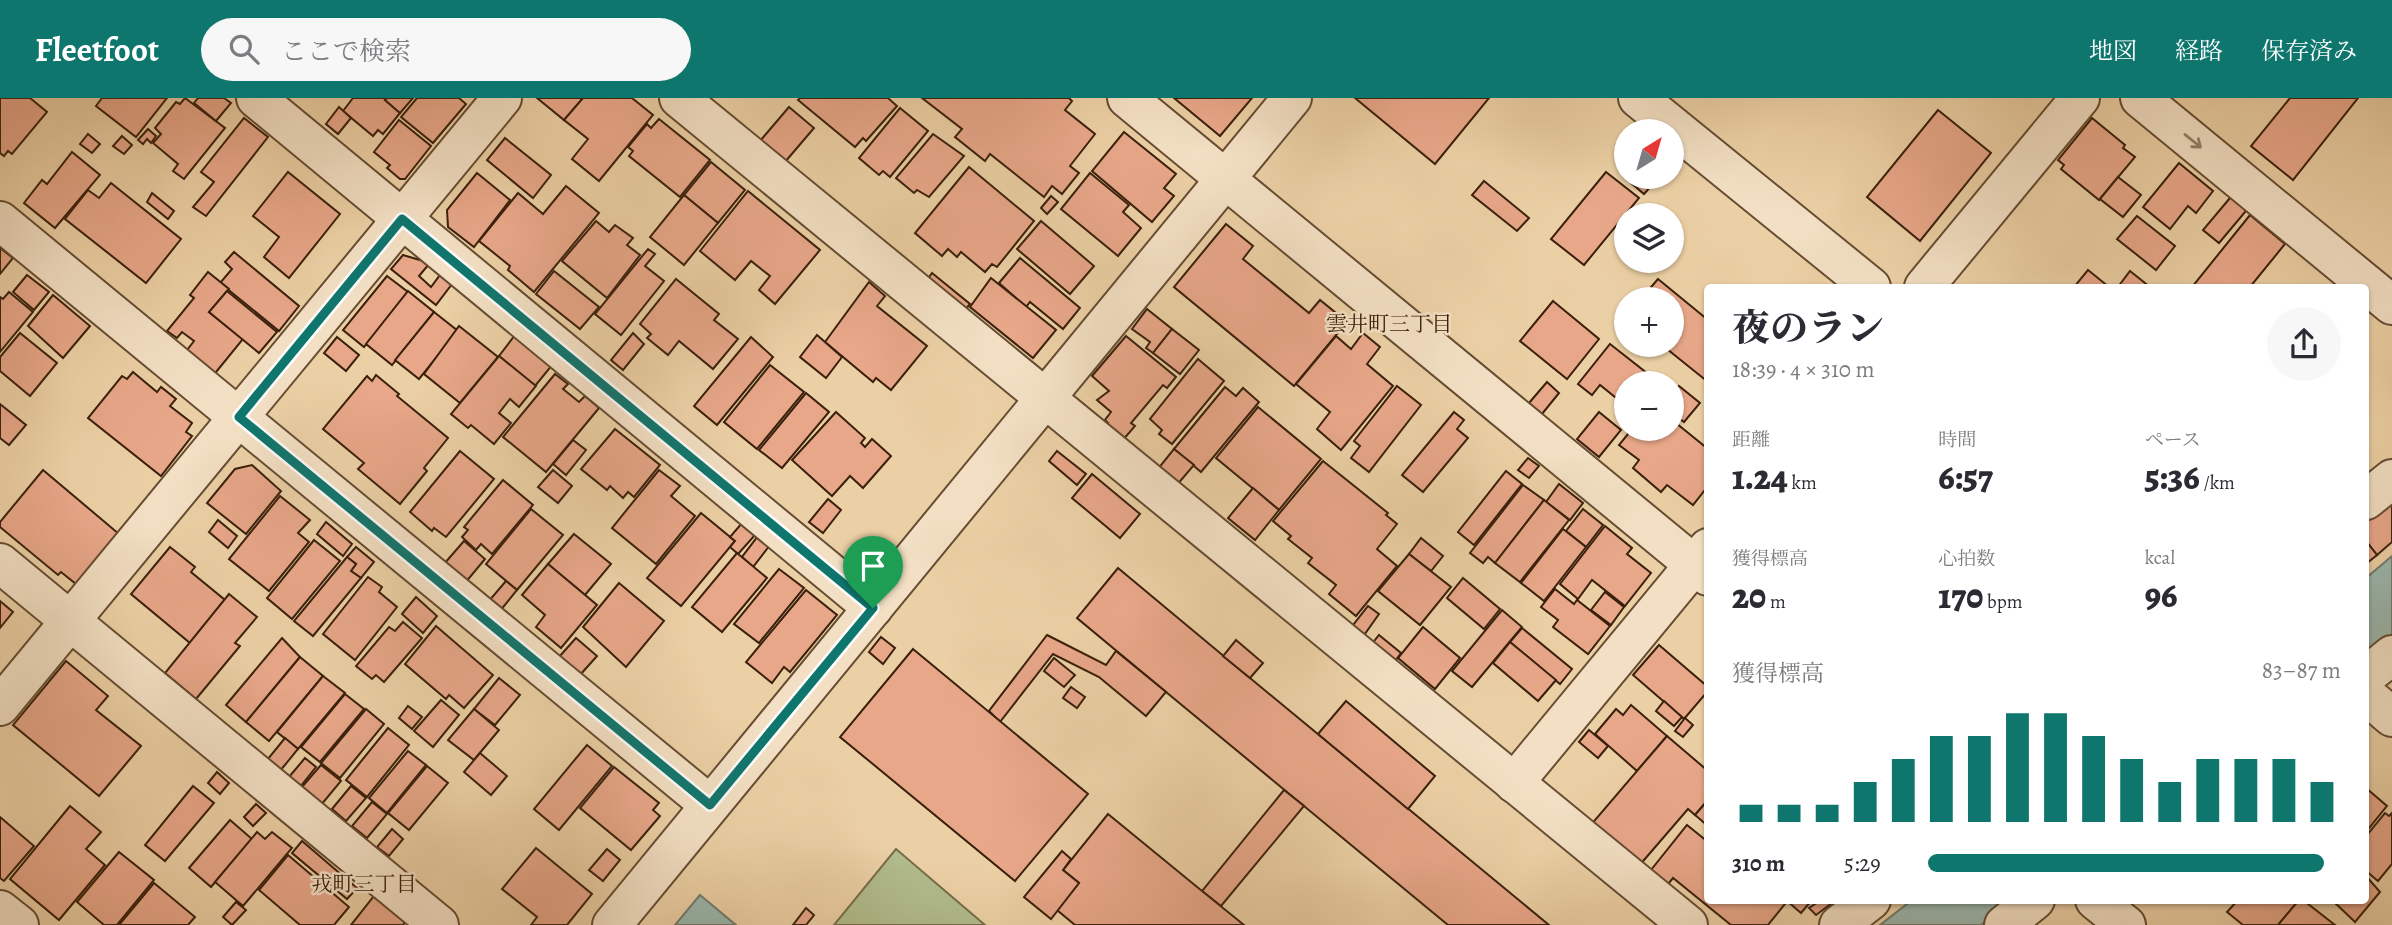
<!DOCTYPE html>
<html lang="ja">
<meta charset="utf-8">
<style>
:root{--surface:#fff;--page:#f7f7f7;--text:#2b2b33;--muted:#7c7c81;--accent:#0f766e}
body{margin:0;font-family:Alegreya,"Noto Serif JP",serif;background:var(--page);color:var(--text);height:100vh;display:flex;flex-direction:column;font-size:26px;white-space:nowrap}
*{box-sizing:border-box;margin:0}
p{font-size:23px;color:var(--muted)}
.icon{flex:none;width:38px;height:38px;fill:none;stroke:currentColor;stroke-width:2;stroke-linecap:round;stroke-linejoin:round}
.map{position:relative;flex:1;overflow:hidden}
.details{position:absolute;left:1704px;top:186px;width:665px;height:620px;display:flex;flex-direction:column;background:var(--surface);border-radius:7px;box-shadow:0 2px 5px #0004}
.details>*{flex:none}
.needle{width:46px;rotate:37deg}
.buttons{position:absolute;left:1614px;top:21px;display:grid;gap:14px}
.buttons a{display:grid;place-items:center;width:70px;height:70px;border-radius:50%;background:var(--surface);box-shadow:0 2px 5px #0004;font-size:35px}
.pin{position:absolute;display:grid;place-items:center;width:60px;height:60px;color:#fff;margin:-72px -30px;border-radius:50% 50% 50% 0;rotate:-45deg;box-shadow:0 0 7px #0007}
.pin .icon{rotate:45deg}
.round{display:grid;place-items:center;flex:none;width:74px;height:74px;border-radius:37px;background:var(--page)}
.headline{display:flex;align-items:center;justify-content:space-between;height:119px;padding:0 28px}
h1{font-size:38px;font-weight:800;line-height:52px}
.stats{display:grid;grid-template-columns:repeat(3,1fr);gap:10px;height:119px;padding:7px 28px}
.stats div{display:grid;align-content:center}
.stats b{font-size:35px;font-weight:800}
.stats small{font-size:19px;font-weight:400}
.stats p{font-size:19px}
.chart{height:196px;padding:14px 28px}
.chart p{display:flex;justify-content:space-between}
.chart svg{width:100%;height:126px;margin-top:7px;stroke:var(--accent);stroke-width:6}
ul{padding:0 28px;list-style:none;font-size:23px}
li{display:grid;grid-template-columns:112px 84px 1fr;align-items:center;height:52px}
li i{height:18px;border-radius:9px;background:var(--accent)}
header{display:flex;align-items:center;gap:42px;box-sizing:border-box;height:98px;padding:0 35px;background:var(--accent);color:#fff}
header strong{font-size:33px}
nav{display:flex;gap:38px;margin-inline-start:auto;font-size:24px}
.search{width:490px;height:63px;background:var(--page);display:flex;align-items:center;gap:18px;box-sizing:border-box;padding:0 24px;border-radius:38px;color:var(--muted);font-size:26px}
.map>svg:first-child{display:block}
</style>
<header>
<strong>Fleetfoot</strong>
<div class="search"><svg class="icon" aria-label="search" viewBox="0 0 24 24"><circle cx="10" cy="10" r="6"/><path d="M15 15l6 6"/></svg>ここで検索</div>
<nav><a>地図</a><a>経路</a><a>保存済み</a></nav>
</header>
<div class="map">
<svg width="2392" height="827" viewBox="0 0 2392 827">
<rect width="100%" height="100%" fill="#ecd0a5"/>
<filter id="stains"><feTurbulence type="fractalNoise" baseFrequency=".00286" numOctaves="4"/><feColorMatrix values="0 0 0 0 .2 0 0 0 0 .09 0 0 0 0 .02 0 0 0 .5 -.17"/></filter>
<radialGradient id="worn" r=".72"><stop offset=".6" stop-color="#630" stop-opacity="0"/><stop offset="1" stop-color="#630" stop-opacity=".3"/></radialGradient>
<!-- green -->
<path fill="#b1bc8c" stroke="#766e4c" stroke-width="2" d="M896 751 985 827H834Z"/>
<!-- water -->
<g fill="#99b6ac" stroke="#737a6c" stroke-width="2">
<path d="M2392 458V543L2366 561V480Z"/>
<path d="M700 797 736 827H675Z"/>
<path d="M1912 802H2012L1981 827H1880Z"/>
</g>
<!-- building -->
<g fill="#e8a789" stroke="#3a200b" stroke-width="2">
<path d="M0 0H30L47 14 12 56 8 53 4 58 0 55Z"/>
<path d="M102 0H167L136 39 96 8Z"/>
<path d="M185 0 225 30 184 81 173 73 178 66 153 45 161 36 155 30 176 4 180 6Z"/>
<path d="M198 0H224L231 5 216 23 194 5Z"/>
<path d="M353 0H387L385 2 400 15 383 36 378 32 373 38 343 13Z"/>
<path d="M387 0H413L400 15 385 2Z"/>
<path d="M417 0H459L466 6 433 45 401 19Z"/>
<path d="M537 0H583L564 22Z"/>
<path d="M583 0H632L653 17 599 83 572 61 588 41 564 22Z"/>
<path d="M800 0H888L897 8 866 43 863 40 855 49 798 2Z"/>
<path d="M922 0H1069L1072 3 1065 12 1095 36 1070 68 1079 75 1062 96 1052 88 1044 99 990 56 985 63 955 39 962 31Z"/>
<path d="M1174 0H1252L1220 38Z"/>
<path d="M1355 0H1489L1435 66Z"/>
<path d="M2290 0H2358L2293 82 2251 48Z"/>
<path d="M339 9 351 20 338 36 326 26Z"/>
<path d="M789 9 814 30 785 64 760 43Z"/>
<path d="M900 10 928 33 890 79 883 73 879 77 859 60Z"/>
<path d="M1938 12 1991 55 1920 143 1867 99Z"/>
<path d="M244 20 268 39 206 118 193 109 214 84 201 74Z"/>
<path d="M2092 20 2125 47 2123 50 2135 59 2099 102 2061 71 2064 67 2058 62Z"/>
<path d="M659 21 710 62 680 99 629 58 633 53 628 49 647 26 651 30Z"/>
<path d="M399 22 431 48 405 81H400L387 70 390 67 374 54Z"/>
<path d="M148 31 156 38 151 45 147 41 143 46 138 42Z"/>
<path d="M1124 34 1176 76 1164 90 1174 98 1152 124 1092 73Z"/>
<path d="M88 36 100 46 92 55 80 46Z"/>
<path d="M933 36 964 58 929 99 917 92 914 95 896 80Z"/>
<path d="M122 38 132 47 124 56 113 48Z"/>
<path d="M505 40 551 77 533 100 487 62Z"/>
<path d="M72 54 100 77 55 130 24 105 42 82 47 86Z"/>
<path d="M711 64 745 92 718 125 684 97Z"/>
<path d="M2179 65 2213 93 2196 115 2188 108 2170 131 2143 109Z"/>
<path d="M969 69 1034 123 997 169 992 166 985 174 961 154 957 159 948 151 942 158 915 135Z"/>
<path d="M288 74 340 116 289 180 264 159 279 139 253 118Z"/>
<path d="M1606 74 1639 100 1584 167 1551 141Z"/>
<path d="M477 75 510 102 474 149 448 129 447 112Z"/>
<path d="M1090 75 1129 107 1123 114 1141 130 1118 158 1061 111Z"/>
<path d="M1626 76V79H1659L1644 96 1624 79Z"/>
<path d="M2118 79 2141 97 2123 119 2100 101Z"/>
<path d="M1484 83 1529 120 1517 133 1472 97Z"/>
<path d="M111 85 181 141 146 185 65 121 88 92 99 100Z"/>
<path d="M566 88 599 115 534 194 508 172 510 168 479 143 518 95 543 116Z"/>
<path d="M748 93 820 152 775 206 759 192 770 178 751 163 735 182 700 153Z"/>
<path d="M2235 94 2251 107 2219 145 2203 132Z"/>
<path d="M152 95 174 113 168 121 147 104Z"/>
<path d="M684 97 718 125 684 167 650 139Z"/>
<path d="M1051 98 1058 104 1047 116 1041 110Z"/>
<path d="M2250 117 2285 146 2250 189H2192Z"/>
<path d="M2137 118 2175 148 2156 172 2117 141Z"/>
<path d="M596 123 609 134 615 127 633 140 627 147 640 157 607 200 562 163Z"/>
<path d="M1041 123 1094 168 1070 196 1017 151Z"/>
<path d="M1226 126 1253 148 1243 161 1309 215 1320 202 1347 224 1294 288 1174 189Z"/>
<path d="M0 150 13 160 0 176Z"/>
<path d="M648 151 655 156 645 168 664 183 621 237 595 216Z"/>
<path d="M234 154 299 208 279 233 220 185 232 171 225 164Z"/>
<path d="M403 157 430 165 419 178 431 189 440 177 452 186 436 207 391 171Z"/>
<path d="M1020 160 1080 210 1063 231 1030 204 1026 209 999 185Z"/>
<path d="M2088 172 2109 189H2074Z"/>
<path d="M554 173 599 209 580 231 536 196Z"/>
<path d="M2130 173 2150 189H2118Z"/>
<path d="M208 174 229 191 209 214 243 241 212 279 184 256 194 243 182 234 177 240 167 233 194 200 190 197Z"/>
<path d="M932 175 970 206 965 212 927 182Z"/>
<path d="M27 177 49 194 34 212 13 194Z"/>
<path d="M387 178 408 194 364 249 343 232Z"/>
<path d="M991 180 1056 232 1033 260 970 209Z"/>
<path d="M676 181 719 216 714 222 738 241 713 271 679 243 668 257 647 240 651 236 640 226Z"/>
<path d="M1658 181 1708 222V284L1662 247H1671V201H1641Z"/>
<path d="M869 184 885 198 877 208 927 248 891 292 876 280 873 284 825 244Z"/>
<path d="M227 193 277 234 259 255 209 214Z"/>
<path d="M408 193 434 214 392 267 366 246Z"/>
<path d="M9 194 33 214 0 254V199L3 201Z"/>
<path d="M53 197 90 228 63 260 28 228Z"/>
<path d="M1553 203 1599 241 1567 281 1520 243Z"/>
<path d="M1147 211 1172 231 1153 255 1146 250 1150 244 1132 231Z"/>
<path d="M434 214 458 233 419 281 395 262Z"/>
<path d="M459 228 498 259 460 305 424 276Z"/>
<path d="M1172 231 1199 252 1180 276 1153 255Z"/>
<path d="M20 235 57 265 30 298 0 273V259Z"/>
<path d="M633 235 644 246 623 272 611 262Z"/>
<path d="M1363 235 1380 249 1367 266 1393 288 1341 352 1317 331 1330 314 1296 286 1336 238 1351 251Z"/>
<path d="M515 237 537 258 539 255 553 266 535 288 499 258Z"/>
<path d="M817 237 842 259 826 280 800 259Z"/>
<path d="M1126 238 1176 279 1167 290 1163 287 1131 325 1135 328 1122 343 1105 328 1108 325 1105 322 1111 314 1097 302 1109 293 1092 278Z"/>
<path d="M337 239 359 257 346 273 324 255Z"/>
<path d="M751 239 773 259 717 327 694 308Z"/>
<path d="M1610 246 1657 283 1626 285V308L1600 287 1592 297 1578 286Z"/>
<path d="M499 258 536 288 519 309 510 301 499 315 511 325 494 346 471 327 468 330 451 316Z"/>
<path d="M1198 261 1224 283 1172 346 1159 336 1162 332 1150 321Z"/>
<path d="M770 267 804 294 757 351 724 324Z"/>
<path d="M133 274 157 294 161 289 176 301 170 308 192 325 186 334 192 338 161 378 88 320 122 278 127 281Z"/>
<path d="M555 276 568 286 563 291 579 304 585 298 599 310 546 374 503 339Z"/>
<path d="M376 277 399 296 397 298 448 340 424 370 427 373 400 406 358 371 364 365 323 331 367 278 372 283Z"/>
<path d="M1547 284 1559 295 1542 316 1529 305Z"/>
<path d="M1397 288 1421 307 1369 374 1351 360 1360 348 1354 343Z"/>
<path d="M1679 288 1700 305 1684 324 1671 314V298Z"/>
<path d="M1225 289 1236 298 1243 290 1259 304 1201 374 1174 351Z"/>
<path d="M806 295 829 314 782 370 759 352Z"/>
<path d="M0 306 26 327 9 347 0 340Z"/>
<path d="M1258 309 1321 361 1279 412 1216 360Z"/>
<path d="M836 314 865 340 861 345 865 349 872 341 891 358 863 390 850 378 832 398 792 362Z"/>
<path d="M1454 314 1464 322 1457 331 1468 340 1423 394 1402 377Z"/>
<path d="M1599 314 1621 332 1599 359 1577 341Z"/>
<path d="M1671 321 1708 351V388L1693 407 1667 387 1661 394 1633 370 1639 362 1619 347 1632 331H1671Z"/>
<path d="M615 331 660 367 634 399 628 394 623 400 610 388 607 392 581 371Z"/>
<path d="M573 342 586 352 566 377 553 366Z"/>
<path d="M1174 351 1194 367 1176 388 1157 372Z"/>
<path d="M460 353 494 381 446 439 434 430 432 433 410 414Z"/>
<path d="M1057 353 1086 376 1077 387 1049 363Z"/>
<path d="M1528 360 1539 368 1529 380 1518 372Z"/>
<path d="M1323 363 1388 415 1386 417 1397 426 1377 451 1397 468 1356 518 1329 496 1336 487 1308 465 1312 460 1288 441 1291 438 1273 423Z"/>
<path d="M252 367 281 393 246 436 207 405 235 371Z"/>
<path d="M43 372 119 436 76 486 61 474 58 477 0 429V424Z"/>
<path d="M553 372 572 388 558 405 538 389Z"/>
<path d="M659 372 680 388 671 398 695 418 656 466 612 430Z"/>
<path d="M1506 373 1522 386 1474 447 1458 434Z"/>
<path d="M1092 376 1140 416 1120 440 1072 400Z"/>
<path d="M503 382 533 407 492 456 481 446 476 452 462 439 468 432 464 429Z"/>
<path d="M1559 386 1583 405 1570 422 1546 404Z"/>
<path d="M1523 387 1544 402 1495 465 1488 459 1483 465 1470 455Z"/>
<path d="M1253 390 1279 412 1255 442 1228 420Z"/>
<path d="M280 398 310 422 298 435 309 444 269 493 229 461Z"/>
<path d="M828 401 841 412 823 435 809 424Z"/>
<path d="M1544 402 1569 422 1520 484 1495 465Z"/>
<path d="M2392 403V444L2377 457 2366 443V424Z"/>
<path d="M531 411 563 437 517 492 486 466Z"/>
<path d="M1583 411 1603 427 1586 449 1566 433Z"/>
<path d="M701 415 735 443 681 508 647 480Z"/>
<path d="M218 422 237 438 228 450 209 434Z"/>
<path d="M326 424 352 446 343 458 317 436Z"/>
<path d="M742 425 756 436 738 456 730 449 735 443 730 439Z"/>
<path d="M1605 428 1632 450 1627 456 1651 475 1625 508 1592 482 1578 501 1560 486Z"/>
<path d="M1563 431 1586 449 1544 503 1521 485Z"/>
<path d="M574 436 611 466 585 497 548 466Z"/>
<path d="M758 438 770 447 753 469 742 459Z"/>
<path d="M1421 440 1443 458 1431 473 1409 456Z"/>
<path d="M314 442 340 463 292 521 267 500Z"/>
<path d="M464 443 485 461 465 485 444 466Z"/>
<path d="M2366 443 2377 457 2366 466Z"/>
<path d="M170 449 195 469 191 474 225 502 190 545 131 496Z"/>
<path d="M356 449 374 464 361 480 351 473 356 466 347 459Z"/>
<path d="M737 455 767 480 722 534 692 509Z"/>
<path d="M1409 456 1451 489 1420 527 1378 493Z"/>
<path d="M347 459 356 466 351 473 361 480 313 538 294 523Z"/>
<path d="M548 466 597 507 561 550 536 529 545 517 522 497Z"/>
<path d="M1118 470 1250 580 1549 827H1448L1166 594 1077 520Z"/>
<path d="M779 471 804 490 759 545 734 526Z"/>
<path d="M368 479 382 489 379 494 397 509 355 562 323 536Z"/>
<path d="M1463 480 1500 511 1484 531 1447 500Z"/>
<path d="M506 483 517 492 500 513 488 504Z"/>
<path d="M619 485 664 523 626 569 583 529Z"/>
<path d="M1555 491 1574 506 1577 502 1610 528 1588 556 1553 529 1558 522 1541 509Z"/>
<path d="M806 492 837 517 790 574 784 569 772 585 746 564Z"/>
<path d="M1605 494 1624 509 1611 527 1591 512Z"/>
<path d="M229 496 257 519 235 545 240 548 196 601 165 575Z"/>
<path d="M416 499 437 518 423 535 402 516Z"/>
<path d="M0 503 13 514 0 530Z"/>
<path d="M1368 508 1379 516 1362 540 1350 531Z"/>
<path d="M1502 512 1522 529 1472 589 1452 573Z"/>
<path d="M403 524 422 540 384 584 376 577 372 581 356 568 389 529 395 533Z"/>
<path d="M436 528 493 577 464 610 449 597 446 601 405 566Z"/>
<path d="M1423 529 1460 560 1435 591 1398 560Z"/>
<path d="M1522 530 1572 571 1560 586 1510 544Z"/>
<path d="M1047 537 1106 567 1116 553 1166 594 1146 618 1099 579 1053 556 1000 624 989 613Z"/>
<path d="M1379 537 1401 555 1393 566 1371 547Z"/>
<path d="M881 539 895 550 883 566 869 554Z"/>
<path d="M282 540 300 559 246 624 226 607Z"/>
<path d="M576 540 597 558 580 577 559 559Z"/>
<path d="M1236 542 1263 565 1250 580 1223 558Z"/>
<path d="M1510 544 1556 582 1538 603 1493 565Z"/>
<path d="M1659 547 1708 589V593L1684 621 1633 577Z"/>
<path d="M913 551 1088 696 1015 783 840 639Z"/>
<path d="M300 559 323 578 269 643 246 624Z"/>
<path d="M1054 560 1075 577 1064 589 1044 573Z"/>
<path d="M66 563 108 598 96 612 141 648 99 698 13 627Z"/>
<path d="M323 578 345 595 298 651 277 634Z"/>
<path d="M499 580 520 597 495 627 474 611Z"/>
<path d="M1071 589 1085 599 1077 610 1063 600Z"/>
<path d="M345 596 364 611 320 664 301 649Z"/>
<path d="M441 602 459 617 433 649 414 633Z"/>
<path d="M1346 603 1435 678 1408 711 1318 636Z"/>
<path d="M1664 603 1682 619 1674 628 1656 613Z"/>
<path d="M1631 607 1667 638 1637 673 1595 636 1616 611 1623 617Z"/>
<path d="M408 608 422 619 412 631 399 620Z"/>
<path d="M366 611 384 626 340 680 321 665Z"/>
<path d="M474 611 499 632 474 662 448 642Z"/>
<path d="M1685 620 1693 627 1683 639 1675 633Z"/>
<path d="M388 630 409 647 367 699 346 682Z"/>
<path d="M1589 632 1608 648 1598 660 1579 644Z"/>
<path d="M1667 638 1708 673V702L1695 717 1688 711 1638 769 1589 729Z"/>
<path d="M285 640 298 651 280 673 267 662Z"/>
<path d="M587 647 612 668 559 732 534 711Z"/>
<path d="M408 653 426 667 387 715 369 700Z"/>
<path d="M480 655 507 678 491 697 464 674Z"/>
<path d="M305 660 316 669 300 689 289 679Z"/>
<path d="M321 667 341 683 321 707 301 690Z"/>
<path d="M427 668 448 685 409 732 388 715Z"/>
<path d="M614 669 659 705 653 712 660 718 631 752 580 710Z"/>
<path d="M217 674 229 685 220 696 208 685Z"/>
<path d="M193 688 214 705 165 763 145 747Z"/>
<path d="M351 688 366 700 346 723 332 711Z"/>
<path d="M2366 690 2387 708 2366 734Z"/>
<path d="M1284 692 1304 708 1221 808 1202 793Z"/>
<path d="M1708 702V728L1695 717Z"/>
<path d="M372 704 387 716 367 740 352 728Z"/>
<path d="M256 706 266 715 253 728 244 719Z"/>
<path d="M70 708 101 734 86 751 105 767 59 822 10 781Z"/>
<path d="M2385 715 2389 718 2392 715V766L2378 783 2366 773V738Z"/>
<path d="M1108 716 1202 793 1244 827H1075L1057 812 1079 785 1063 772Z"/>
<path d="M0 719 34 748 4 783 0 780Z"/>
<path d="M230 722 252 741 211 789 189 770Z"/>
<path d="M1687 727 1708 744V802H1780L1785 806 1768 827H1731L1673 780 1664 791 1647 777Z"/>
<path d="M392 731 403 741 389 758 377 749Z"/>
<path d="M257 734 265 741 272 734 292 750 243 808 215 784Z"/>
<path d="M302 743 357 790 347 801 292 755Z"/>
<path d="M536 750 592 796 567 827H531L537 819 502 791Z"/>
<path d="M607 751 620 762 603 783 589 772Z"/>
<path d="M1062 753 1071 761 1063 772 1079 785 1051 821 1024 799Z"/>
<path d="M119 754 154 782 117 827H104L77 804Z"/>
<path d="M288 757 349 809 334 827H300L259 792Z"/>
<path d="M2366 778 2380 794 2355 824 2332 802H2366Z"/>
<path d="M154 785 195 819 188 827H119Z"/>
<path d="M374 798 405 824 403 827H351Z"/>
<path d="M1786 802H1812L1801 815Z"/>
<path d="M1821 802H1836L1816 817 1809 810Z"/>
<path d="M2238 802H2299L2278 827H2243L2227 814Z"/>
<path d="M2299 802H2303L2335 827H2278Z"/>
<path d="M236 804 246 812 232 827 223 819Z"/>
<path d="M806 810 814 817 806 827H793Z"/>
</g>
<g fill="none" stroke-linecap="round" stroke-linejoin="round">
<!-- minor casing -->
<g stroke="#664c32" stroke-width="42">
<g id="minor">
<path d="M256 0 873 510"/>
<path d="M679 0 1688 827"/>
<path d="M1127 0 1708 478"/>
<path d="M1638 0 1871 189"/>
<path d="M2140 0 2392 207"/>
<path d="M0 123 710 707"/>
<path d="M1924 189 2080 0"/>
<path d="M2366 402 2392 381"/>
<path d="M0 465 439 827"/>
<path d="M2366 578 2392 557"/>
<path d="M2366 597 2392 619"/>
<path d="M0 608 502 0"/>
<path d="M1514 685 1708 450"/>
<path d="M2095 802 2126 827"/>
<path d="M0 812 19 827"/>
<path d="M612 827 1292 0"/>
<path d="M1839 827 1871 802"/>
<path d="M2004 827 2035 802"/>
</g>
</g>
<!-- minor -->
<use href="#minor" stroke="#f3e0c4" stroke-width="38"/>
</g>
<!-- one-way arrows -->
<defs><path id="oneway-shaft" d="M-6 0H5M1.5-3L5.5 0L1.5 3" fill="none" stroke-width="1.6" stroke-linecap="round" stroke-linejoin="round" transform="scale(1.75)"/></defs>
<use stroke="#968068" href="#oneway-shaft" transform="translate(2193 43) rotate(39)"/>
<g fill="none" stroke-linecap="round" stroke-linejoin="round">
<!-- route casing -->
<g stroke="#fff" stroke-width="14">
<path id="route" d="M402 121 873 510 710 707 239 319Z"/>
</g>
<!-- route -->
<use href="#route" stroke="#0f766e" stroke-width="9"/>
</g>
<g text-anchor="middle" stroke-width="5" stroke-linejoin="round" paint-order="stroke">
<!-- neighbourhood labels -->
<g font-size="21" fill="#3a200b" stroke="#f3e0c4">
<text x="1389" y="233">雲井町三丁目</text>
<text x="364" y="793">戎町三丁目</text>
</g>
</g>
<rect width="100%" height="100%" filter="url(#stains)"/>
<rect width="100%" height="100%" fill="url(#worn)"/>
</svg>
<div class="buttons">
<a><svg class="needle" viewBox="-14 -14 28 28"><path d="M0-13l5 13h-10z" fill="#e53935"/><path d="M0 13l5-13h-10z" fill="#7c7c81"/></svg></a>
<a><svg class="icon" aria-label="layers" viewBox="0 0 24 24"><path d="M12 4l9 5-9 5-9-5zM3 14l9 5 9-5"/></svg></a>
<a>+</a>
<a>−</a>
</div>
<div class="pin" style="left:873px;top:510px;background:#1e9e55"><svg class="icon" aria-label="arrive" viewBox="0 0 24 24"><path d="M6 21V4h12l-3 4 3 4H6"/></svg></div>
<section class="details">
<div class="headline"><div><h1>夜のラン</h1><p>18:39 · 4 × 310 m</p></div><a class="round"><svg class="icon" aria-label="share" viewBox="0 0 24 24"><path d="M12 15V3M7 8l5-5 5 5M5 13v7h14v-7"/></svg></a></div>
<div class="stats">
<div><p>距離</p><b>1.24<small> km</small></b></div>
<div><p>時間</p><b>6:57</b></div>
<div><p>ペース</p><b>5:36<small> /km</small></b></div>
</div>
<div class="stats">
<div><p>獲得標高</p><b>20<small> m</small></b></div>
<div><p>心拍数</p><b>170<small> bpm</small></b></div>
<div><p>kcal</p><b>96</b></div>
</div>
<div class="chart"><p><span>獲得標高</span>83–87 m</p>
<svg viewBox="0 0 160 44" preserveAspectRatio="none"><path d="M5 44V38M15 44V38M25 44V38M35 44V30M45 44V22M55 44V14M65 44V14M75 44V6M85 44V6M95 44V14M105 44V22M115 44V30M125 44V22M135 44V22M145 44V22M155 44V30"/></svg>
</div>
<ul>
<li><b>310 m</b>5:29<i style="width:96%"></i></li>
</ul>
</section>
</div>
